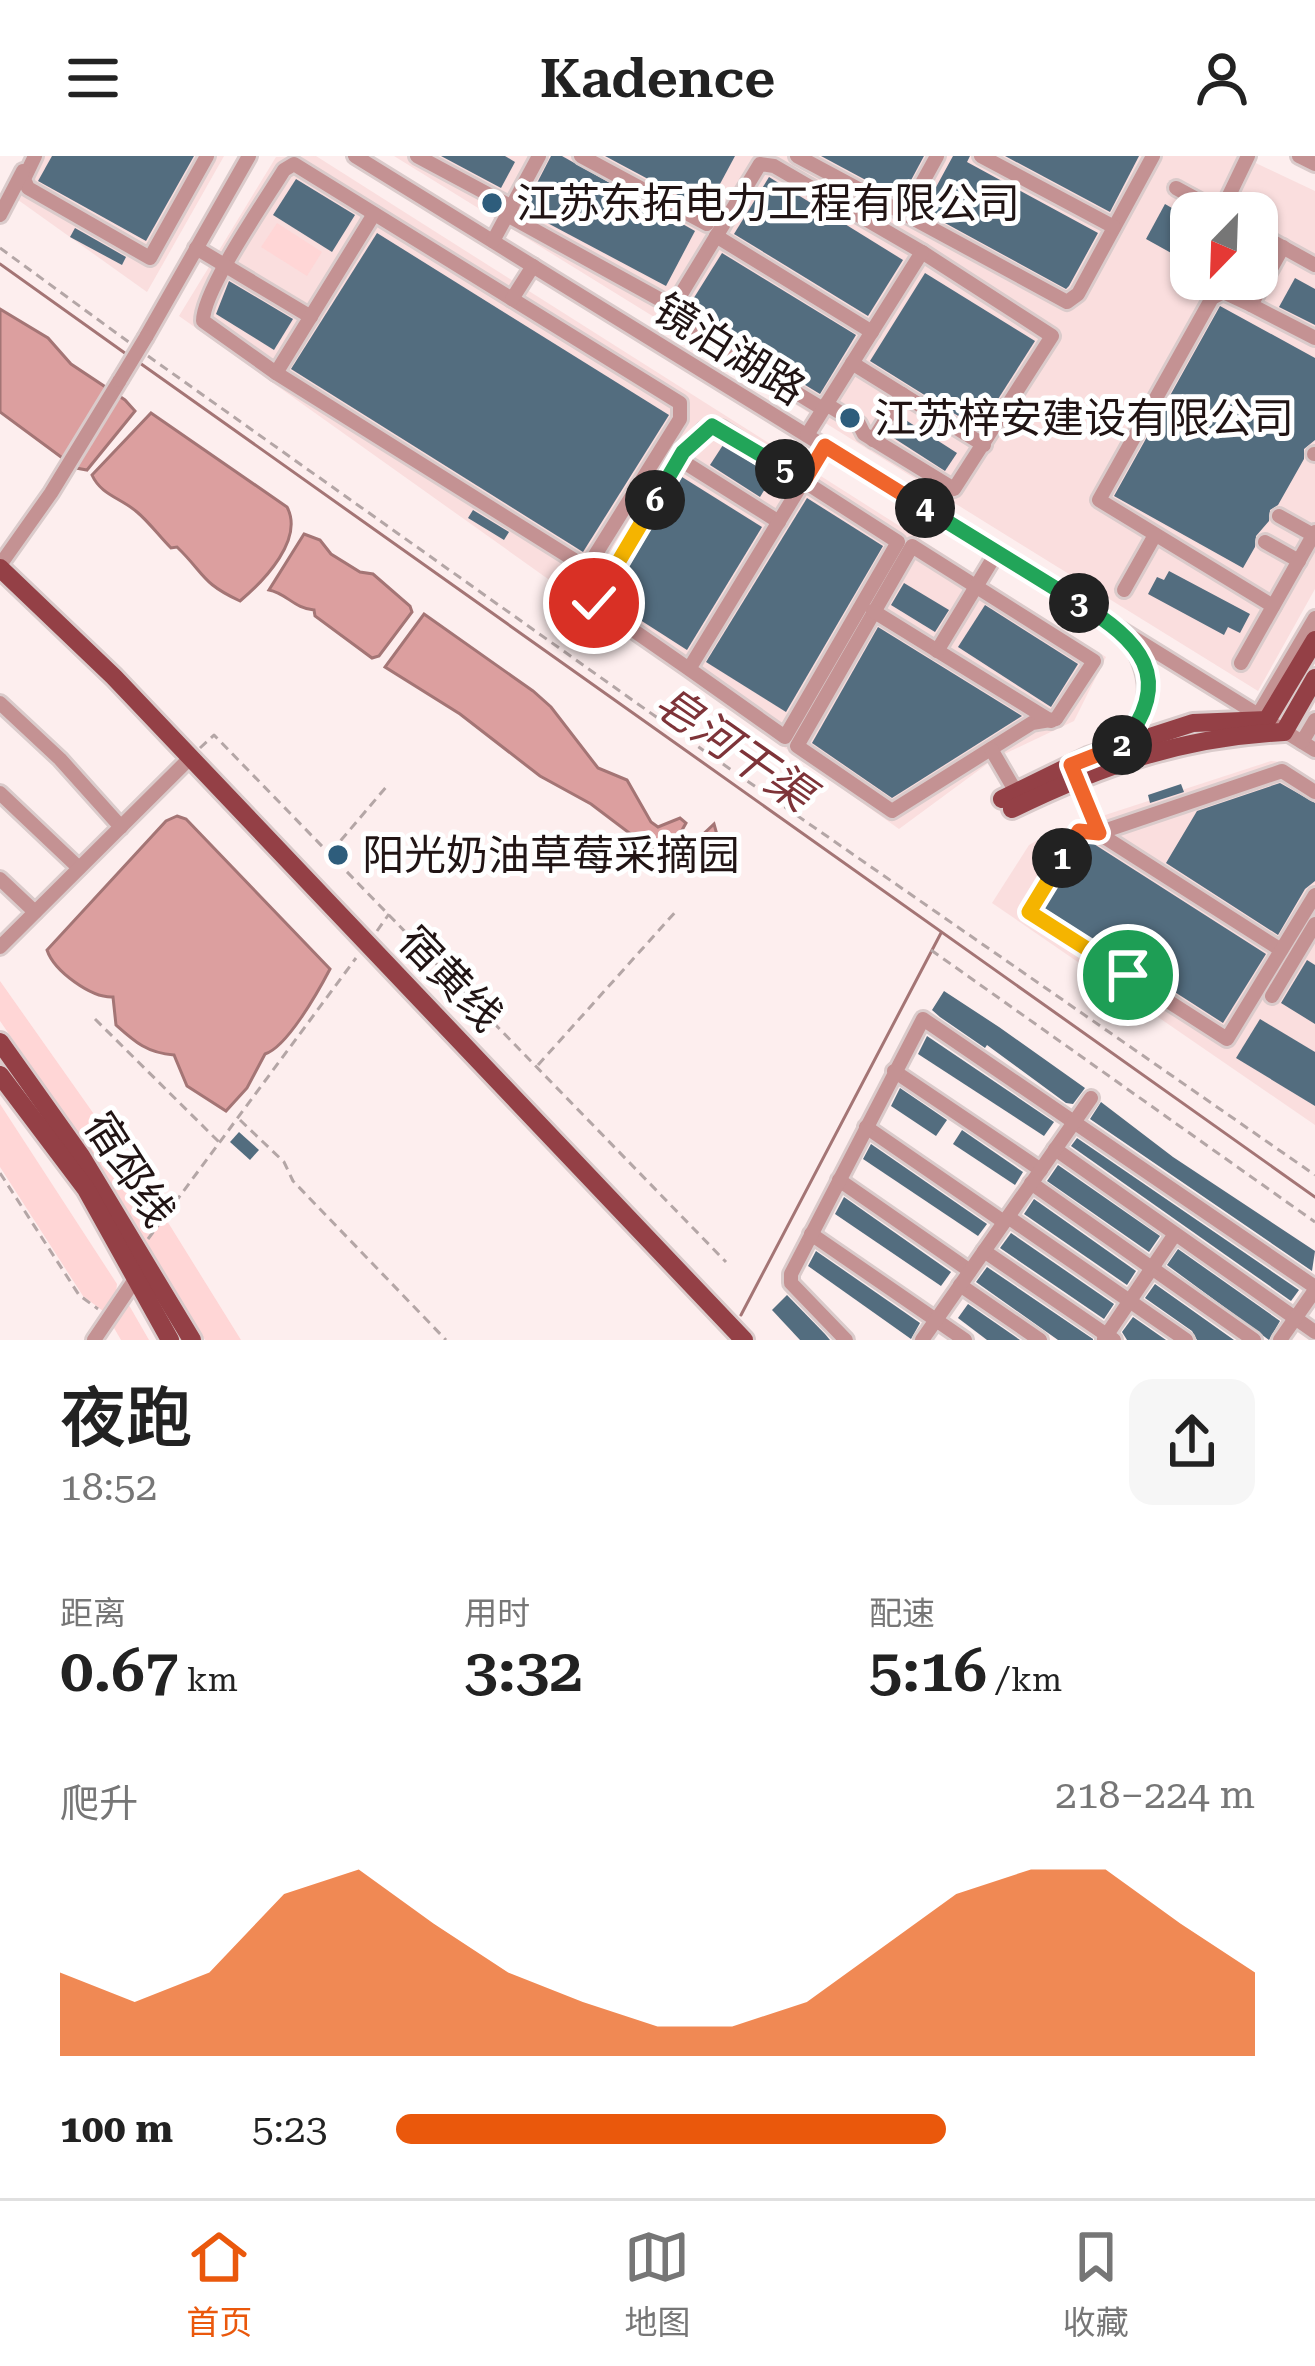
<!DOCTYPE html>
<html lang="zh">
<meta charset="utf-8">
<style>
:root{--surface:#fff;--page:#f6f6f6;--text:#222;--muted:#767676;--line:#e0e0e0;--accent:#ea580c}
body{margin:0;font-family:"Roboto Serif","Noto Sans SC",serif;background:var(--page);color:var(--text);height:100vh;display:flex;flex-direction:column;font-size:45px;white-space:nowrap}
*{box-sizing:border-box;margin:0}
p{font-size:39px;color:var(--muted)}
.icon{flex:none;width:66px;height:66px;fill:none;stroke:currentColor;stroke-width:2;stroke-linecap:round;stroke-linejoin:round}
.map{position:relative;height:1184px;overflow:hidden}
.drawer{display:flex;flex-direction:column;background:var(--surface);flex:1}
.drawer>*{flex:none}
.needle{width:78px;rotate:203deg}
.buttons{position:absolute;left:1170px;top:36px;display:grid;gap:24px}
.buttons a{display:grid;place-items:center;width:108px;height:108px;border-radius:24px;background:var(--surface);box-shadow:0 3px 9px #0004;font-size:60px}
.pin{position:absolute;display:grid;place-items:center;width:102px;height:102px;color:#fff;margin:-51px;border:6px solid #fff;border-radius:50%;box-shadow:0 3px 12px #0007}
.km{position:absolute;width:60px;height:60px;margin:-30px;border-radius:50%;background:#222;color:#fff;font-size:33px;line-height:60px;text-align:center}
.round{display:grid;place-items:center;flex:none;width:126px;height:126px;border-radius:24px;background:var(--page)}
.overview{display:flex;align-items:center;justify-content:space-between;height:204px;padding:0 60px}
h1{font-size:66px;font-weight:600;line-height:90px}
.stats{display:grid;grid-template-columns:repeat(3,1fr);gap:18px;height:204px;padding:12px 60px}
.stats div{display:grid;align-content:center}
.stats b{font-size:60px;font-weight:600}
.stats small{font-size:33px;font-weight:400}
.stats p{font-size:33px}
.chart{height:336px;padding:24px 60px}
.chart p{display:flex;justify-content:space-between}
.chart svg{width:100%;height:216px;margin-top:12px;fill:var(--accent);opacity:.7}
ul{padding:0 60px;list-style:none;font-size:39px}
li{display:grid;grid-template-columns:192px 144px 1fr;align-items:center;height:90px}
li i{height:30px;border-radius:15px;background:var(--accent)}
header{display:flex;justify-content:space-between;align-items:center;height:156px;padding:0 60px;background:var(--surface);font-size:54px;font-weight:600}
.tab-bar{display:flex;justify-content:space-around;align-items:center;height:168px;border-top:3px solid var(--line);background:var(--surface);font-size:33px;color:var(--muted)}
.tab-bar a{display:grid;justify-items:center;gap:6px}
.tab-bar .selected{color:var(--accent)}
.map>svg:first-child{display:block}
</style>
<header><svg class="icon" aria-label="menu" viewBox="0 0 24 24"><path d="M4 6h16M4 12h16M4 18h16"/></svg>Kadence<svg class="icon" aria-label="person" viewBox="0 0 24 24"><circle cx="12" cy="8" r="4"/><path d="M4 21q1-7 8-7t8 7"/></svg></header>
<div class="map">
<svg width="1315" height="1184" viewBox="0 0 1315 1184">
<rect width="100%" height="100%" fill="#fdeeee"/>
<!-- built -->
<g fill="#fadede" fill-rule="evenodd">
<path d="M36 0H224L147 136 14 41Z"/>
<path d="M316 0 1106 501 1074 565 994 603 899 673 179 160 276 1Z"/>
<path d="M394 0H1241L1315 35V433L1258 535ZM1191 57H1257V123H1191Z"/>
<path d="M1271 605 1281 606 1315 624V969L992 747 1029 689 1050 677Z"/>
</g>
<!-- green -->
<g fill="#ffd6d6">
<path d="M277 67 322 96 307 120 261 91Z"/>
<path d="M0 825 151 1039 241 1184H205L88 992 0 865Z"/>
<path d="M0 948 117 1128 116 1138 103 1155 83 1140 0 1011Z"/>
<path d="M126 1144 149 1184H121L110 1165Z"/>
</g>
<!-- water -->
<g fill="#dc9f9f" stroke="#a47575" stroke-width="3">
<path d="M0 153 48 182 71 208 125 244 135 255 87 314 76 312 0 256Z"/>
<path d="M151 257 287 351C304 383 265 424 240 445 201 427 205 418 177 391L171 392C159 380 149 366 137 356 121 342 101 339 92 319Z"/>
<path d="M304 378 320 384 331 398 360 416 373 418 410 450 412 456 379 500 372 502 315 460 314 454C295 453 286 437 269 434Z"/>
<path d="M424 458 533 535 551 551 598 612 627 624 651 666 658 671 680 662 686 667 669 697 661 701 591 648 540 620 460 558 385 511Z"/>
<path d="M177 660 186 663 330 813C318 836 287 891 265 898L247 932 226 955 187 930 174 899C147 897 135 886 116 869L113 841C91 842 54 815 47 794L166 665Z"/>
<path d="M714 668 719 686 713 694 715 702 703 713 682 707 678 702Z"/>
</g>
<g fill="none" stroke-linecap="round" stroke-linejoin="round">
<!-- stream -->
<g stroke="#a47575" stroke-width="3">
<path d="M0 108 129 200"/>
<path d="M137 205 1315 1041"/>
<path d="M741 1159 941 777"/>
</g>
</g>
<!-- building -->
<g fill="#536d7f">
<path d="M52 0H194L146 85 38 25Z"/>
<path d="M441 0H505L515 6 501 32Z"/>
<path d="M551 0H562L695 75 666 130 523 54Z"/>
<path d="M605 0H735L706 54Z"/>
<path d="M821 0H924L901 43Z"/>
<path d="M953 0H970L967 6 1098 77 1069 130 1066 133 923 55Z"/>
<path d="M1005 0H1139L1110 56Z"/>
<path d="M769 21 903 104 868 160 734 78Z"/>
<path d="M296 23 355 59 332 96 273 59Z"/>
<path d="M1165 48 1191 63V108L1146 83Z"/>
<path d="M75 72 126 101 122 109 70 81Z"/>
<path d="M377 77 669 259 583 396 291 213Z"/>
<path d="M722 97 856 179 820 238 685 156Z"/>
<path d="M925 117 1035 185 979 273 870 205Z"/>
<path d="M1295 122 1315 133V169L1279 151Z"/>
<path d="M229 125 293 163 274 194 216 158Z"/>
<path d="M1220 150 1315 202V284L1304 293V303L1278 349 1270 354 1269 365 1256 380 1255 391 1243 412 1114 340Z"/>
<path d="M901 261 957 297 945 315 889 279Z"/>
<path d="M723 289 773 320 760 341 710 309Z"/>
<path d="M682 321 762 371 687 494 609 444Z"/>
<path d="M807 342 883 390 786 556 706 506Z"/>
<path d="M473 354 509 376 504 384 468 362Z"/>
<path d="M1169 415 1250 458 1240 477 1228 471 1224 479 1148 438 1157 421 1164 424Z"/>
<path d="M904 427 949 454 935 476 891 449Z"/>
<path d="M985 449 1078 508 1051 551 958 491Z"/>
<path d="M878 471 1022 560 892 642 812 587Z"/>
<path d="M1280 627 1315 647V725L1305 733 1278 779 1166 707 1197 655Z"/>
<path d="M1181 628 1184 636 1150 647 1148 639Z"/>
<path d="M1085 687 1094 688 1266 798 1223 867 1044 752Z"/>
<path d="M1307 804 1315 809V868L1281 847Z"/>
<path d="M944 835 999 871 1085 932 1073 948 1066 947 987 889 985 892 940 861 932 854Z"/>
<path d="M1260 863 1315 896V950L1236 902Z"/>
<path d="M927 880 1054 966 1044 980 918 898Z"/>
<path d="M900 932 947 964 936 980 891 950Z"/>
<path d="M1101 946 1173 1001 1315 1095 1312 1115 1090 963Z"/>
<path d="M962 974 1023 1016 1015 1029 953 988Z"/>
<path d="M239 976 259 994 250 1004 230 986Z"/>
<path d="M1077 982 1299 1134 1291 1145 1071 990Z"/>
<path d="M871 988 987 1068 978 1080 863 1003Z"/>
<path d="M1058 1009 1160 1080 1149 1096 1047 1025Z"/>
<path d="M844 1041 951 1116 941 1130 835 1058Z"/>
<path d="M1034 1043 1136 1115 1127 1129 1024 1058Z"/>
<path d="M1011 1077 1114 1148 1104 1163 1000 1092Z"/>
<path d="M1178 1093 1280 1165 1269 1184 1167 1109Z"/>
<path d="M816 1095 920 1167 911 1183 808 1110Z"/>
<path d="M987 1111 1093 1183V1184H1058L976 1126Z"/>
<path d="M1155 1128 1234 1184H1197L1192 1175 1145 1142Z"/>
<path d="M787 1139 825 1178 830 1184H800L772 1154Z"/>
<path d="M968 1148 1020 1184H987L958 1162Z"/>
<path d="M1133 1161 1166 1184H1127L1122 1176Z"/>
</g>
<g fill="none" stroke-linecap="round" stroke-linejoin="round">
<!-- minor casing -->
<g stroke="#dacbcb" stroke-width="20">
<g id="minor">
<path d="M35 0 24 23 28 32 150 102 207 0"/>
<path d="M355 0 1315 594"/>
<path d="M417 0 512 51"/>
<path d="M581 0 707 68"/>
<path d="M797 0 905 58"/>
<path d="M937 0 905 58 1067 146 1078 138 1153 0"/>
<path d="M981 0 1114 71"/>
<path d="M1299 0 1315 8"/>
<path d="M294 8 680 247V263L587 412 276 217 203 165C203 134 265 45 284 14Z"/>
<path d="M1176 32 1222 57"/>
<path d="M1221 56 1248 0"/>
<path d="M0 59 23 15"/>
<path d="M507 59 661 144"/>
<path d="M1257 77 1315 109"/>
<path d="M716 80 872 176"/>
<path d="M493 85 539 0"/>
<path d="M1283 91 1251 149 1315 182"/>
<path d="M196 92 311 161"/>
<path d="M512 143 533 110"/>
<path d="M1251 149 1223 136 1212 142 1099 344 1273 450"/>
<path d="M146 181 249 0"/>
<path d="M852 207 984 289"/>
<path d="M276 217 374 58"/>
<path d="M823 253 672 161 675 148 760 8 774 10 922 96 1052 180 954 333 864 278 859 268 826 248"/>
<path d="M807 279 922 96"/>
<path d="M873 284 902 238"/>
<path d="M1314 298H1315"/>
<path d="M679 303 779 366"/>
<path d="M1279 360 1313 379"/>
<path d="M1265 386 1299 405"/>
<path d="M912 390 1094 505 1056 563 1032 567 892 655 797 590Z"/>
<path d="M0 409 51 337 120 224"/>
<path d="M1124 434 1155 379"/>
<path d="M873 455 1051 565"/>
<path d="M937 495 997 396"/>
<path d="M1241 507 1315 376"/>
<path d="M689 513 594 447 683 296 705 273 721 272 898 386 785 581 689 513 825 290"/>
<path d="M0 547 60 603 121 671"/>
<path d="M1258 559 1315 462"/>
<path d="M1302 586 1315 564"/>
<path d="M1123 588C1154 550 1152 519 1126 479"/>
<path d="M991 593 1016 636"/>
<path d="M1075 619 1098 677 1281 794"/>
<path d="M1315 636 1282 615 1098 677 1079 675 1029 756 1227 883 1315 739"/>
<path d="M0 637 79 712"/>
<path d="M0 723 35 756"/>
<path d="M0 791 191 601"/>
<path d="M1272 840 1315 768"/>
<path d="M894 915 1041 1014"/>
<path d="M866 971 1004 1066"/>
<path d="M1055 993 1315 1176"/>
<path d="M839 1024 970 1115"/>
<path d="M1031 1027 1254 1184"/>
<path d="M1008 1061 1186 1184"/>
<path d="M811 1078 965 1184"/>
<path d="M984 1095 1114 1184"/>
<path d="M960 1129 1040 1184"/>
<path d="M1104 1183 1175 1078"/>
<path d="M94 1184 136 1122"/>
<path d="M846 1184 791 1127V1118L923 863 1315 1131"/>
<path d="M922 1184 1091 942"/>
<path d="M1280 1184 1315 1134"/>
</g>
</g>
<!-- major casing -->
<g stroke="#dacbcb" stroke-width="24">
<g id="major">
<path d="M0 412 114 521 744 1184"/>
<path d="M1002 643 1088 601 1193 567 1267 564 1315 484"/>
<path d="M1012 653C1102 609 1183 581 1284 576L1315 522"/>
<path d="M0 886 81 1000 192 1184"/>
<path d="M0 919 86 1033 170 1184"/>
</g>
</g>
<!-- path -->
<g stroke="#b4a6a6" stroke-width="3" stroke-dasharray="9 6" stroke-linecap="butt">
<path d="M0 92 130 187"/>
<path d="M148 200 707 597 1315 1019"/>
<path d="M200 592 214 579 726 1106"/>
<path d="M331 696 387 630"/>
<path d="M377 775 389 758"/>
<path d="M931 794 1315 1066"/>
<path d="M95 863 220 987"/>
<path d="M538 909 678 753"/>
<path d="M240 964 284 1006 293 1025 446 1184"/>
<path d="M0 1017 79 1139 98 1153"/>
<path d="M148 1083 356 802"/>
</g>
<!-- minor -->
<use href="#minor" stroke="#c49293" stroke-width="14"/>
<!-- major -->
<use href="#major" stroke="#944046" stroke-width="18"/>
<!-- minor-bridge casing -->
<g stroke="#dacbcb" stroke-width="20" stroke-linecap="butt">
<path id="minor-bridge" d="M120 224 146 181"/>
</g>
<!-- minor-bridge -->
<use href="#minor-bridge" stroke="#c49293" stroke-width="14"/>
</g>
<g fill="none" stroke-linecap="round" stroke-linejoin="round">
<!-- split-1 casing -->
<g stroke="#fff" stroke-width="24">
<path id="split-1" d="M1062 702 1029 756 1128 819"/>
</g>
<!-- split-2 casing -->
<g stroke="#fff" stroke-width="24">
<path id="split-2" d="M1062 702 1079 675 1099 677 1071 609 1122 589"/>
</g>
<!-- split-3 casing -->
<g stroke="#fff" stroke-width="24">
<path id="split-3" d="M1079 447C1139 484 1177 522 1122 589"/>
</g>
<!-- split-4 casing -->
<g stroke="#fff" stroke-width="24">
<path id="split-4" d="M925 352 1079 447"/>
</g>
<!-- split-5 casing -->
<g stroke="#fff" stroke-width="24">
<path id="split-5" d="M785 313 804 325 825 290 925 352"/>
</g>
<!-- split-6 casing -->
<g stroke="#fff" stroke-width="24">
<path id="split-6" d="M655 344 683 296 712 270 785 313"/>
</g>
<!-- split-7 casing -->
<g stroke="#fff" stroke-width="24">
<path id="split-7" d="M594 447 655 344"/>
</g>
<!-- split-1 -->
<use href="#split-1" stroke="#f5b400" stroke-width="15"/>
<!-- split-2 -->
<use href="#split-2" stroke="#f0652b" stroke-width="15"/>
<!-- split-3 -->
<use href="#split-3" stroke="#22a559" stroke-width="15"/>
<!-- split-4 -->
<use href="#split-4" stroke="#22a559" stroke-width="15"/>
<!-- split-5 -->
<use href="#split-5" stroke="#f0652b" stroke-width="15"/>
<!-- split-6 -->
<use href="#split-6" stroke="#22a559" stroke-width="15"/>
<!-- split-7 -->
<use href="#split-7" stroke="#f5b400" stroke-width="15"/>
</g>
<!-- markers -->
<g fill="#2e5d7c" stroke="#fff" stroke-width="4.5">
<circle cx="492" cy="47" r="12"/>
<circle cx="850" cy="262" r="12"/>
<circle cx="338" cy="699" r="12"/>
</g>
<g text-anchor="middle" stroke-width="10" stroke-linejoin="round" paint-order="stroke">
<!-- poi labels -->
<g font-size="42" fill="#211414" stroke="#fff" text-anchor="start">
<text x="516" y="62">江苏东拓电力工程有限公司</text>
<text x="874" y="277">江苏梓安建设有限公司</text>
<text x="362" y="714">阳光奶油草莓采摘园</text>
</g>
<!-- street labels -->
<g font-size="42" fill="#211414" stroke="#fff">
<text transform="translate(730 193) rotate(32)" y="15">镜泊湖路</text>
<text transform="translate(451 822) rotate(46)" y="15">宿黄线</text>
<text transform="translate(130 1013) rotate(57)" y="15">宿邳线</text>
</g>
<!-- water labels -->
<g font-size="45" font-style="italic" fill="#7e3439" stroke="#fff">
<text transform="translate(734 592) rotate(35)" y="16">皂河干渠</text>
</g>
</g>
</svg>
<div class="buttons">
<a><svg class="needle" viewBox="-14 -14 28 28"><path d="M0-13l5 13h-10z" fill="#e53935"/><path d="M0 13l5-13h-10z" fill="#767676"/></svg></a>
</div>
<div class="pin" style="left:1128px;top:819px;background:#1e9e55"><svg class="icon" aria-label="arrive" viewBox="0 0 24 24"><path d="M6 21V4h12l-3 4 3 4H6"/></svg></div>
<div class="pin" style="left:594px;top:447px;background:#d93025"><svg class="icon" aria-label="check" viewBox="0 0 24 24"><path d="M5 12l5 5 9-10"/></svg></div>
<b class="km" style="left:1062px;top:702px">1</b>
<b class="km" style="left:1122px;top:589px">2</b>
<b class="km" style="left:1079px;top:447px">3</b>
<b class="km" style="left:925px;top:352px">4</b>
<b class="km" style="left:785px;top:313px">5</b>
<b class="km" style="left:655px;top:344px">6</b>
</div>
<section class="drawer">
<div class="overview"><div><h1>夜跑</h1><p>18:52</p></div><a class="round"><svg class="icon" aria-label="share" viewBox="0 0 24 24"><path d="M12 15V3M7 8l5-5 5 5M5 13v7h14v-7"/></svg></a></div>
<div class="stats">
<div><p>距离</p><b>0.67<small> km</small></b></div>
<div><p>用时</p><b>3:32</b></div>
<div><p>配速</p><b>5:16<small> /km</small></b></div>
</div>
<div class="chart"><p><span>爬升</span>218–224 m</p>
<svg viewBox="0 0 160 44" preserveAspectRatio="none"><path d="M0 44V27L10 33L20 27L30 11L40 6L50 17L60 27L70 33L80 38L90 38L100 33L110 22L120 11L130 6L140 6L150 17L160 27V44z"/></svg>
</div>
<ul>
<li><b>100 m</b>5:23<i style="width:64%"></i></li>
</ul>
</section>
<nav class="tab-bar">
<a class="selected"><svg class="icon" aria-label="home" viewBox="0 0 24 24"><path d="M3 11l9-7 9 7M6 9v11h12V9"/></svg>首页</a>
<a><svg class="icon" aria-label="map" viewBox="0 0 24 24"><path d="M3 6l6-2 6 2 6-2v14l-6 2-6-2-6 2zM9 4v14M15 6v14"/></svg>地图</a>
<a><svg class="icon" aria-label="saved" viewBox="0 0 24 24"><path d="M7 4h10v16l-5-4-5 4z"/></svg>收藏</a>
</nav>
